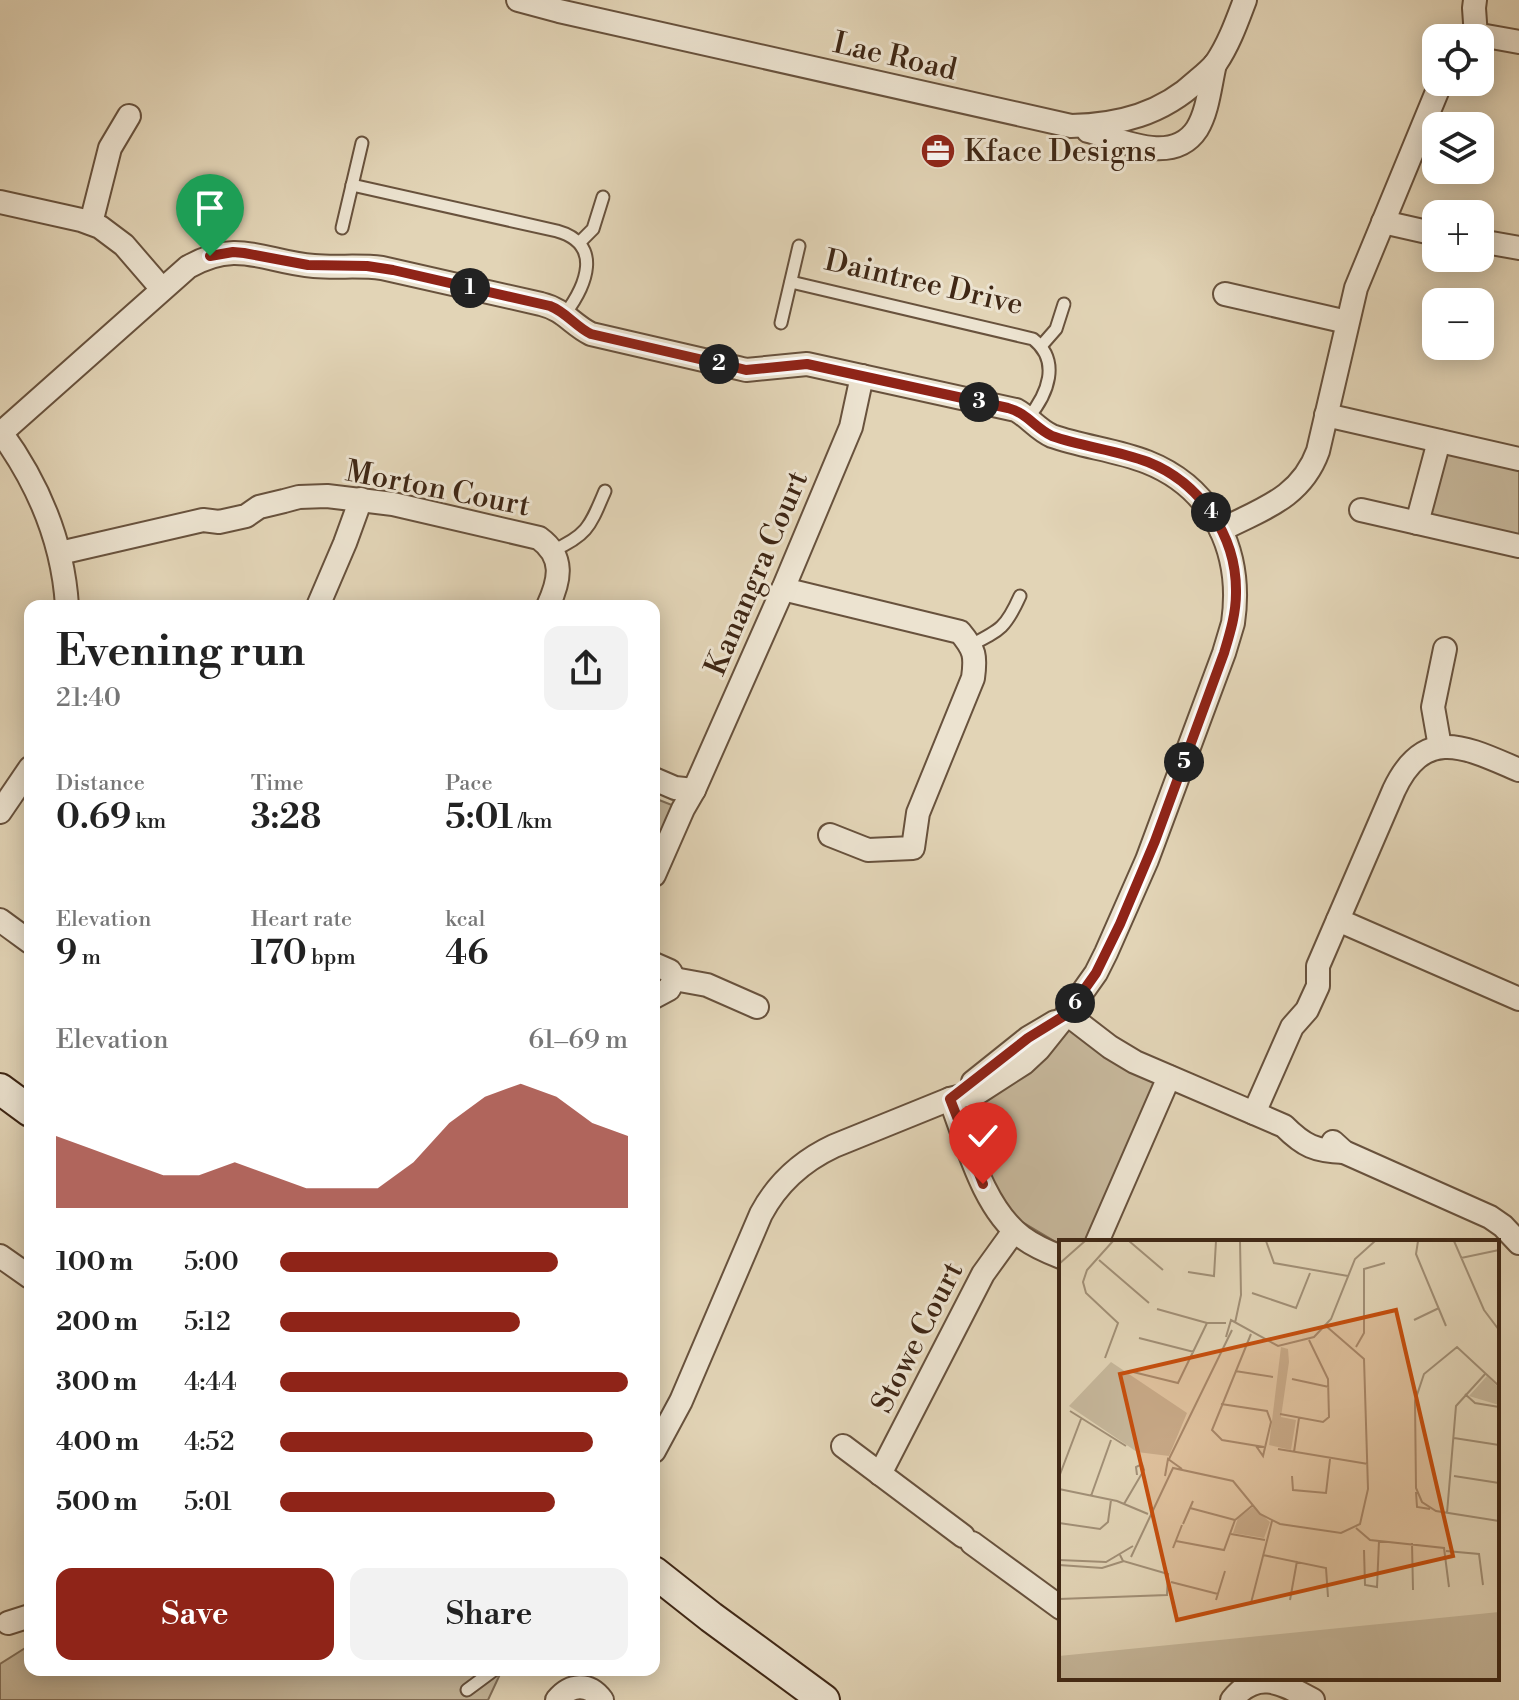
<!DOCTYPE html>
<meta charset="utf-8">
<style>
:root{--surface:#fff;--page:#f2f2f2;--text:#222;--muted:#767676;--accent:#8f2418}
body{margin:0;font-family:"Libre Bodoni",serif;background:var(--page);color:var(--text);height:100vh;display:flex;flex-direction:column;font-size:30px;white-space:nowrap}
*{box-sizing:border-box;margin:0}
p{font-size:26px;color:var(--muted)}
.icon{flex:none;width:44px;height:44px;fill:none;stroke:currentColor;stroke-width:2;stroke-linecap:round;stroke-linejoin:round}
.map{position:relative;flex:1;overflow:hidden}
.sheet{position:absolute;left:24px;top:600px;width:636px;height:1076px;display:flex;flex-direction:column;background:var(--surface);border-radius:16px;box-shadow:0 4px 20px #0003}
.sheet>*{flex:none}
.tools{position:absolute;left:1422px;top:24px;display:grid;gap:16px}
.tools a{display:grid;place-items:center;width:72px;height:72px;border-radius:16px;background:var(--surface);box-shadow:0 4px 20px #0003;font-size:40px}
.pin{position:absolute;display:grid;place-items:center;width:68px;height:68px;color:#fff;margin:-82px -34px;border-radius:50% 50% 50% 0;rotate:-45deg;box-shadow:0 0 8px #0007}
.pin .icon{rotate:45deg}
.km{position:absolute;width:40px;height:40px;margin:-20px;border-radius:50%;background:#222;color:#fff;font-size:22px;line-height:40px;text-align:center}
.round{display:grid;place-items:center;flex:none;width:84px;height:84px;border-radius:16px;background:var(--page)}
.summary{display:flex;align-items:center;justify-content:space-between;height:136px;padding:0 32px}
h1{font-size:44px;font-weight:600;line-height:60px}
.stats{display:grid;grid-template-columns:repeat(3,1fr);gap:12px;height:136px;padding:8px 32px}
.stats div{display:grid;align-content:center}
.stats b{font-size:34px;font-weight:600}
.stats small{font-size:22px;font-weight:400}
.stats p{font-size:22px}
.chart{height:224px;padding:16px 32px}
.chart p{display:flex;justify-content:space-between}
.chart svg{width:100%;height:144px;margin-top:8px;fill:var(--accent);opacity:.7}
.button{display:flex;gap:16px;margin-top:auto;padding:16px 32px}
.button a{flex:1;height:92px;border-radius:16px;background:var(--accent);color:#fff;font-size:32px;font-weight:600;line-height:92px;text-align:center}
.button a+a{background:var(--page);color:var(--text)}
ul{padding:0 32px;list-style:none;font-size:26px}
li{display:grid;grid-template-columns:128px 96px 1fr;align-items:center;height:60px}
li i{height:20px;border-radius:10px;background:var(--accent)}
.map>svg:first-child{display:block}
</style>
<div class="map">
<svg width="1519" height="1700" viewBox="0 0 1519 1700">
<rect width="100%" height="100%" fill="#e2d4b6"/>
<filter id="stains"><feTurbulence type="fractalNoise" baseFrequency=".0025" numOctaves="4"/><feColorMatrix values="0 0 0 0 .2 0 0 0 0 .09 0 0 0 0 .02 0 0 0 .5 -.17"/></filter>
<radialGradient id="worn" r=".72"><stop offset=".6" stop-color="#630" stop-opacity="0"/><stop offset="1" stop-color="#630" stop-opacity=".3"/></radialGradient>
<!-- green -->
<g fill="#c6b79b" stroke="#826f58" stroke-width="2">
<path d="M1439 441 1519 459V546L1417 523Z"/>
<path d="M654 798 677 807 654 856Z"/>
<path d="M1070 1025 1158 1081 1091 1242H1061V1245L1002 1210 963 1105Z"/>
<path d="M30 1645V1670H502L488 1700H0V1664Z"/>
</g>
<g fill="none" stroke-linecap="round" stroke-linejoin="round">
<!-- lane casing -->
<g stroke="#68523d" stroke-width="15">
<g id="lane">
<path d="M352 185 557 231C604 244 586 286 565 314"/>
<path d="M342 228 362 143"/>
<path d="M580 242 593 229 603 197"/>
<path d="M791 282 1033 339C1061 361 1048 394 1028 418"/>
<path d="M781 323 799 246"/>
<path d="M1042 345 1056 329 1064 304"/>
<path d="M552 551C588 535 590 526 605 491"/>
<path d="M971 645C1001 630 1006 627 1020 596"/>
<path d="M467 1690 494 1670"/>
</g>
</g>
<!-- street casing -->
<g stroke="#68523d" stroke-width="26">
<g id="street">
<path d="M518 0 559 11 1071 126C1119 125 1162 114 1198 80 1204 75 1211 69 1216 63 1229 44 1237 21 1245 0"/>
<path d="M1475 0 1474 8 1476 37"/>
<path d="M1474 38 1486 36 1519 42"/>
<path d="M1088 131C1121 140 1173 166 1197 129 1208 111 1210 85 1215 64"/>
<path d="M0 202 81 220 100 227 124 245 162 289"/>
<path d="M1383 222 1436 234"/>
<path d="M91 223 110 148 129 116"/>
<path d="M1480 241 1519 248"/>
<path d="M1225 294 1347 322"/>
<path d="M1326 415 1519 459"/>
<path d="M0 431C38 483 63 542 67 606"/>
<path d="M1 433 188 267C238 238 264 262 314 266 337 268 359 265 382 268L541 304C565 310 571 324 591 334L738 368 746 370 807 364 1016 410C1029 417 1038 430 1052 436 1083 447 1117 450 1147 462 1215 489 1243 554 1233 623L1224 653 1147 860 1106 953 1096 973 1067 1014 1039 1049 1024 1063 979 1092 950 1099 834 1146C802 1161 778 1182 761 1214L681 1401 654 1451"/>
<path d="M1361 510 1519 546"/>
<path d="M1417 523 1439 441"/>
<path d="M1221 530C1262 509 1301 498 1318 451L1356 288 1441 82"/>
<path d="M60 553 203 520 219 522 246 516 259 507 284 501 299 497 327 496 393 504 539 538C565 557 560 580 548 606"/>
<path d="M783 589 960 632C975 650 976 656 973 678L918 813 913 848 868 850 830 835"/>
<path d="M318 606 345 543 361 499"/>
<path d="M1440 747 1433 707 1445 649"/>
<path d="M654 779 675 788 694 790"/>
<path d="M0 812 30 768"/>
<path d="M654 875 683 809 694 790 783 589 851 427 862 376"/>
<path d="M0 920 30 942"/>
<path d="M1338 920 1519 999"/>
<path d="M654 964 670 971 674 979 669 989 654 997"/>
<path d="M674 979 707 985 757 1007"/>
<path d="M1067 1014 1110 1047 1135 1062 1284 1126C1304 1146 1315 1151 1344 1152"/>
<path d="M973 1082 1028 1038 1055 1022"/>
<path d="M950 1099C967 1143 983 1208 1022 1237 1034 1246 1048 1252 1061 1257"/>
<path d="M1254 1113 1292 1027 1307 1010 1318 986V966L1394 790C1425 724 1467 748 1519 770"/>
<path d="M1333 1142 1344 1152 1490 1217 1503 1226 1519 1243"/>
<path d="M1097 1242 1169 1077"/>
<path d="M0 1256 30 1277"/>
<path d="M843 1446 963 1536"/>
<path d="M880 1474 983 1274 1014 1231"/>
<path d="M972 1543 1061 1608"/>
<path d="M8 1623 30 1616"/>
<path d="M557 1700C570 1684 589 1682 602 1700"/>
<path d="M1232 1700C1258 1667 1284 1685 1313 1700"/>
</g>
</g>
<!-- secondary casing -->
<g stroke="#3f2715" stroke-width="34">
<g id="secondary">
<path d="M0 1089 30 1111"/>
<path d="M654 1572 711 1617 824 1700"/>
</g>
</g>
<!-- lane -->
<use href="#lane" stroke="#ece3d0" stroke-width="11"/>
<!-- street -->
<use href="#street" stroke="#ece3d0" stroke-width="22"/>
<!-- secondary -->
<use href="#secondary" stroke="#ece3d0" stroke-width="30"/>
</g>
<g fill="none" stroke-linecap="round" stroke-linejoin="round">
<!-- route casing -->
<g stroke="#fff" stroke-width="16">
<path id="route" d="M210 256 233 252 244 253 308 265 367 266 393 270 550 306C566 312 576 327 591 334L738 368 746 370 807 364 1008 408C1027 413 1035 428 1052 436 1083 447 1117 450 1148 462 1200 483 1237 535 1236 593 1236 614 1230 633 1224 653L1155 841 1120 924 1096 973 1067 1014 1028 1038 950 1099 983 1184"/>
</g>
<!-- route -->
<use href="#route" stroke="#8f2418" stroke-width="10"/>
</g>
<!-- icons -->
<defs>
<g id="office-disc" transform="scale(1.8)"><circle r="9.5" fill="#8f2418" stroke="#ece3d0"/><path d="M-6-3h4V-5.5h4V-3h4V5H-6ZM-1-4.5V-3h2v-1.5ZM-6 0V1H6V0Z" fill="#fff"/></g>
</defs>
<g fill-rule="evenodd">
<use href="#office-disc" x="938" y="151"/>
</g>
<g text-anchor="middle" stroke-width="6" stroke-linejoin="round" paint-order="stroke">
<!-- street labels -->
<g font-size="30" fill="#3f2715" stroke="#ece3d0">
<text transform="translate(895 56) rotate(13)" y="10">Lae Road</text>
<text transform="translate(924 282) rotate(13)" y="10">Daintree Drive</text>
<text transform="translate(438 488) rotate(11)" y="10">Morton Court</text>
<text transform="translate(756 573) rotate(-67)" y="10">Kanangra Court</text>
<text transform="translate(917 1337) rotate(-63)" y="10">Stowe Court</text>
</g>
<!-- poi labels -->
<g font-size="30" fill="#3f2715" stroke="#ece3d0" text-anchor="start">
<text x="964" y="161">Kface Designs</text>
</g>
</g>
<!-- overview -->
<g transform="translate(1059 1240)">
<rect width="440" height="440" fill="#e2d4b6"/>
<path d="M222 107 229 109 230 122 222 177 237 180 232 210 210 205ZM52 122 128 173 110 216 78 212 10 166ZM428 136 440 148V165L410 156ZM194 267 211 282 205 298 174 293 179 278ZM440 372V439H0V416Z" fill="#c6b79b"/>
<path fill="none" stroke="#a18f76" stroke-width="2" d="M70 1 104 30M207 1 215 23 289 36M359 1 357 14 387 86M395 1 425 70 440 90M402 18 440 10M40 20 90 63M0 24 26 1M129 32 155 36 157 1M193 53 237 68 251 33M98 69 148 83M355 80 380 68M176 83 182 55 181 1M192 94 153 190 163 200 205 207M167 97 172 80 219 106 255 97 272 79 296 19 316 1M80 98 135 112M297 107 305 93V29L326 23M46 118 59 83 27 53 24 42 28 30 54 1M176 131 214 137M74 132 119 143 148 83H167M233 139 270 147M440 146 398 107 365 134 356 161 357 248 363 262 377 271 440 281M406 154 416 163 440 167M162 164 208 171 212 182 204 216 197 206M11 171 67 206M221 174 264 182 270 177 269 139 250 100M395 198 440 205M219 209 309 224M235 212 240 178M110 219 173 90M106 236 109 219 123 229M233 236 234 250 267 253 271 219M395 236 440 243M0 237 22 179M0 249 58 261 89 274M357 252 358 267 371 269M32 256 52 200M65 264 85 230 83 224 77 227 78 235M131 268 176 280M388 273 397 166 427 133M0 283 41 289 49 282 52 260M124 284 134 261M297 288 311 300 385 308 390 347M172 294 206 300M117 301 165 310 176 280 194 265M353 303 354 350M114 308 123 285M305 310 306 345 318 347 320 301M387 311 420 314 424 345M204 315 267 328 269 357M72 317 114 228 174 241 201 274 221 284 282 293 301 284 309 249 305 119 267 86M0 320 47 322 74 306M0 325 43 328 65 321M112 342 159 354M0 359 108 355 109 334 64 321 61 315M157 360 166 331M231 360 238 321M192 363 213 281"/>
<path fill="#c64f0e" fill-opacity="0.15" stroke="#c64f0e" stroke-width="4" d="M337 70 394 316 118 380 61 134Z"/>
<rect width="440" height="440" fill="none" stroke="#3f2715" stroke-width="4"/>
</g>
<rect width="100%" height="100%" filter="url(#stains)"/>
<rect width="100%" height="100%" fill="url(#worn)"/>
</svg>
<div class="tools">
<a><svg class="icon" aria-label="locate" viewBox="0 0 24 24"><circle cx="12" cy="12" r="6"/><path d="M12 2v4M12 18v4M2 12h4M18 12h4"/></svg></a>
<a><svg class="icon" aria-label="layers" viewBox="0 0 24 24"><path d="M12 4l9 5-9 5-9-5zM3 14l9 5 9-5"/></svg></a>
<a>+</a>
<a>−</a>
</div>
<div class="pin" style="left:210px;top:256px;background:#1e9e55"><svg class="icon" aria-label="arrive" viewBox="0 0 24 24"><path d="M6 21V4h12l-3 4 3 4H6"/></svg></div>
<div class="pin" style="left:983px;top:1184px;background:#d93025"><svg class="icon" aria-label="check" viewBox="0 0 24 24"><path d="M5 12l5 5 9-10"/></svg></div>
<b class="km" style="left:470px;top:288px">1</b>
<b class="km" style="left:719px;top:364px">2</b>
<b class="km" style="left:979px;top:402px">3</b>
<b class="km" style="left:1211px;top:512px">4</b>
<b class="km" style="left:1184px;top:762px">5</b>
<b class="km" style="left:1075px;top:1003px">6</b>
<section class="sheet">
<div class="summary"><div><h1>Evening run</h1><p>21:40</p></div><a class="round"><svg class="icon" aria-label="share" viewBox="0 0 24 24"><path d="M12 15V3M7 8l5-5 5 5M5 13v7h14v-7"/></svg></a></div>
<div class="stats">
<div><p>Distance</p><b>0.69<small> km</small></b></div>
<div><p>Time</p><b>3:28</b></div>
<div><p>Pace</p><b>5:01<small> /km</small></b></div>
</div>
<div class="stats">
<div><p>Elevation</p><b>9<small> m</small></b></div>
<div><p>Heart rate</p><b>170<small> bpm</small></b></div>
<div><p>kcal</p><b>46</b></div>
</div>
<div class="chart"><p><span>Elevation</span>61–69 m</p>
<svg viewBox="0 0 160 44" preserveAspectRatio="none"><path d="M0 44V22L10 26L20 30L30 34L40 34L50 30L60 34L70 38L80 38L90 38L100 30L110 18L120 10L130 6L140 10L150 18L160 22V44z"/></svg>
</div>
<ul>
<li><b>100 m</b>5:00<i style="width:80%"></i></li>
<li><b>200 m</b>5:12<i style="width:69%"></i></li>
<li><b>300 m</b>4:44<i style="width:100%"></i></li>
<li><b>400 m</b>4:52<i style="width:90%"></i></li>
<li><b>500 m</b>5:01<i style="width:79%"></i></li>
</ul>
<div class="button"><a>Save</a><a>Share</a></div>
</section>
</div>
